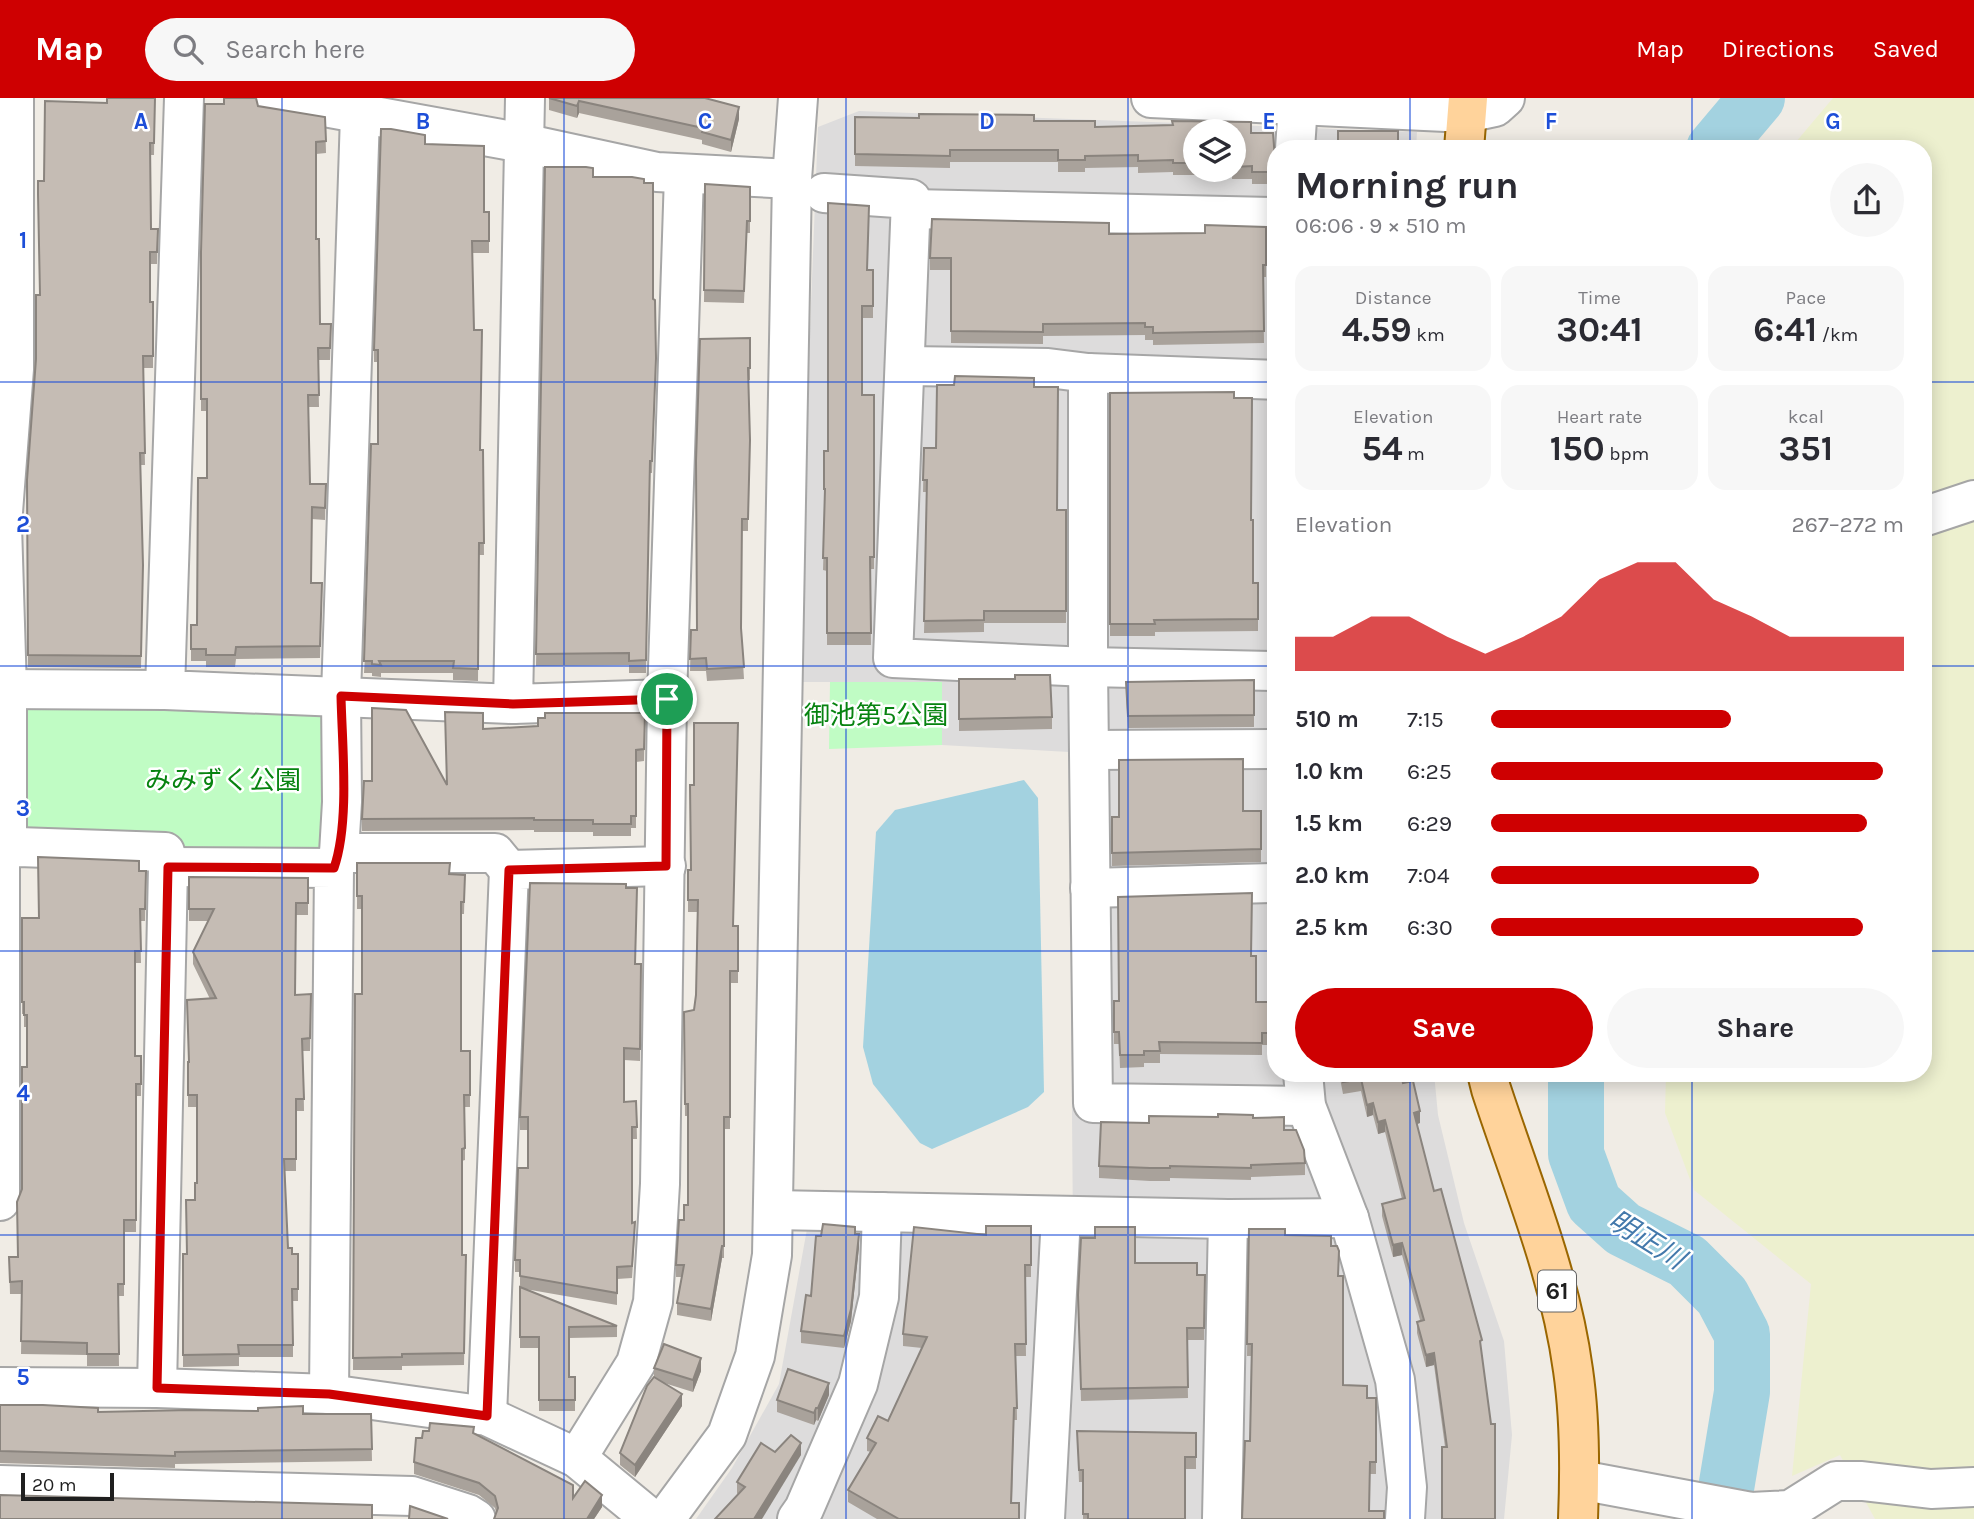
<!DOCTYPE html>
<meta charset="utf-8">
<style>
:root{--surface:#fff;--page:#f7f7f7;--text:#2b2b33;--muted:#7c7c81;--accent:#ce0001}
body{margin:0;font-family:Karla,"Noto Sans JP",sans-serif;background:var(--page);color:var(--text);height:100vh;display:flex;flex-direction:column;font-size:26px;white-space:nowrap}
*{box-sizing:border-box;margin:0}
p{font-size:23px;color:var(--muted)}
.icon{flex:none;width:38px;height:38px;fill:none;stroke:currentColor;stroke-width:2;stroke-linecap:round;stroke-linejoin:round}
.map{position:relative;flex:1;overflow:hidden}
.sheet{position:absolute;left:1267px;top:42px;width:665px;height:942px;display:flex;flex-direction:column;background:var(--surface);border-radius:28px;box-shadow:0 4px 18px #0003}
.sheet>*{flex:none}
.buttons{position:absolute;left:1183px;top:21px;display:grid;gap:14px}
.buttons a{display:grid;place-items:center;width:63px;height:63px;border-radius:50%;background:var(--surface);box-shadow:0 4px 18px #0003;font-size:35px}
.scale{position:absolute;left:21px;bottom:18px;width:93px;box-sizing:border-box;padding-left:7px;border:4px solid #1f1f1f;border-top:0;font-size:19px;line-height:24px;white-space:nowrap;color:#1f1f1f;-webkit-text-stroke:5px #fff;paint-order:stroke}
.pin{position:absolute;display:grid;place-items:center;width:60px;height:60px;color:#fff;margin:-30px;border:4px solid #fff;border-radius:50%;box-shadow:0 2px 7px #0007}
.round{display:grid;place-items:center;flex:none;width:74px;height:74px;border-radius:37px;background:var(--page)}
.overview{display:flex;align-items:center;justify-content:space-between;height:119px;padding:0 28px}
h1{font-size:38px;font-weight:700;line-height:52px}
.metrics{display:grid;grid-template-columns:repeat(3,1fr);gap:10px;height:119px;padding:7px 28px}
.metrics div{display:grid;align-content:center;border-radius:18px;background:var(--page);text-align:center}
.metrics b{font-size:35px;font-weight:700}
.metrics small{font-size:19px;font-weight:400}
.metrics p{font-size:19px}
.chart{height:196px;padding:14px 28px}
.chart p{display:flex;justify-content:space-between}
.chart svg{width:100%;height:126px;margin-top:7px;fill:var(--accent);opacity:.7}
.primary-button{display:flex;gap:14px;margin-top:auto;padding:14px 28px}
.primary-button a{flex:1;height:80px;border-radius:42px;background:var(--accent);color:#fff;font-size:28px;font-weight:700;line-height:80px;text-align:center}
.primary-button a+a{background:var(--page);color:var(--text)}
ul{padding:0 28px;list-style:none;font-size:23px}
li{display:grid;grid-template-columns:112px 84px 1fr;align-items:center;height:52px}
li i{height:18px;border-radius:9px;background:var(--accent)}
header{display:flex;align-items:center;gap:42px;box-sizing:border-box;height:98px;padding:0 35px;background:var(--accent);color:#fff}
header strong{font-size:33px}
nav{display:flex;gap:38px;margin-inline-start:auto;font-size:24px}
.search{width:490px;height:63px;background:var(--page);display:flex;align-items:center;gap:18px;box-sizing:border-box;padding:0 24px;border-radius:38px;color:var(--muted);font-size:26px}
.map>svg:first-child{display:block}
</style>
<header>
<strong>Map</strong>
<div class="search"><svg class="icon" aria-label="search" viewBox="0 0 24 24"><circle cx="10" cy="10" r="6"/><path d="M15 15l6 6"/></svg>Search here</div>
<nav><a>Map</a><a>Directions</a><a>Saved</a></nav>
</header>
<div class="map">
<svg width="1974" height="1421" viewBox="0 0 1974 1421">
<rect width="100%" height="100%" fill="#f0ece5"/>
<!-- residential -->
<path fill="#dddcdc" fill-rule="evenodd" d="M859 13 1417 34 1416 51H1276V975H1434L1438 1017 1464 1125 1504 1243 1512 1337 1504 1421H696L732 1370 779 1286 807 1131 1073 1135 1069 654 942 647V584H802L808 282 818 29ZM1195 33H1234V72H1195Z"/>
<!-- farmland -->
<path fill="#edf0cf" d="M1833 0H1974V1421H1875L1840 1357 1792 1378 1811 1186 1694 1092 1665 1015 1666 975H1923V51H1790Z"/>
<!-- park -->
<g fill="#c0fcc4">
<path d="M830 584H942V647L829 651Z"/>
<path d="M22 602 339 611 335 759 18 749Z"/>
</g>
<!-- water -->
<path fill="#a3d2e0" d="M1024 682 1038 700 1044 994 1028 1009 932 1051 920 1045 873 986 863 949 876 734 895 712Z"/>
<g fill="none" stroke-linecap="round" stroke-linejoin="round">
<!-- river -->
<g stroke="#a3d2e0" stroke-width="56">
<path d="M1714 51 1757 0"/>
<path d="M1576 975V1056L1594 1105 1623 1131 1687 1163 1722 1198 1742 1236V1294L1721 1421"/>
</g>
<!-- minor casing -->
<g stroke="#a6a6a6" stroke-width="42">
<g id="minor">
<path d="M184 0 165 592 513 606"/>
<path d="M275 0 523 45 657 74 792 81"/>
<path d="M525 0 513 606 667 601"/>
<path d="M1151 0 1467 15 1495 9 1505 0"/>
<path d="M1295 51 1298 6"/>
<path d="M824 95 911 101 893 560 1088 569 1276 573"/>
<path d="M911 111 1276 119"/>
<path d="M905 268 1048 270 1088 275 1276 282"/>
<path d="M1088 275V569L1093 1005 1306 1008"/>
<path d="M1923 419 1974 402"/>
<path d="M0 591 165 592"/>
<path d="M1089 652 1276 651"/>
<path d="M7 752V592L2 427 14 271V0"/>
<path d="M339 755H495L509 772"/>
<path d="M0 758 7 752 18 749 165 754 168 769 157 1290"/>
<path d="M0 766V1103"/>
<path d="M168 769 334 770 329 1296"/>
<path d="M334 770 339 755 342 704 341 598 360 17"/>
<path d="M1090 790 1276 785"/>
<path d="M1303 975 1306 1008 1349 1120 1395 1282 1407 1389 1405 1421"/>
<path d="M773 1112 1228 1121 1349 1120"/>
<path d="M0 1289 157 1290 329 1296 487 1318 577 1360 651 1421"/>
<path d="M487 1318 509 772 666 768"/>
<path d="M577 1360 636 1265 653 1204 660 1086 667 601 684 77"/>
<path d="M1580 1382 1751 1414 1790 1412 1836 1383H1862L1931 1391 1974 1389"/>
<path d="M0 1387 412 1398 468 1416 476 1421"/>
<path d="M665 1421 727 1337 755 1258 772 1157 792 81 798 0"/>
<path d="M797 1421 804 1411 858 1286 879 1199 882 1114"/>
<path d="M1045 1421 1061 1118"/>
<path d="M1222 1421 1228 1121"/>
</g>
</g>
<!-- major casing -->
<g stroke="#9a6600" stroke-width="42">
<g id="major">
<path d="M1464 51 1468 0"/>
<path d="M1487 975 1491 991C1521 1083 1560 1175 1573 1272 1580 1320 1580 1372 1578 1421"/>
</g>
</g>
<!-- minor -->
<use href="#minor" stroke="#fff" stroke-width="38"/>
<!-- major -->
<use href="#major" stroke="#ffd39b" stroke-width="38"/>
</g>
<!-- wall -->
<g fill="#a9a29b" fill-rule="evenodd">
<path d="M155 0 154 57H150L151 131H158L157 166H150V204H153V270H143L145 367H140L143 467 141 570 28 569 27 382 39 197 44 83 107 5Z"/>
<path d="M549 0H705L739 21 731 54 702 46V42L579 15 577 20 549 12Z"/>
<path d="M258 8 325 19 326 55 316 56V141L320 226H331L330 262H318L319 309H308L310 386H326L325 422 312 421 311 485H322L320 560 236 561 235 569H206V563H191V527H197L207 380V313H201V154Z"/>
<path d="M919 16 1034 17V23H1095V29L1173 27 1172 23 1251 24V35H1273L1276 86H1252V81H1232V77H1173V74L1138 75V69L1085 70V74H1058V64H950V70L855 68V19L919 20ZM1195 33H1234V72H1195Z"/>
<path d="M425 46 484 114H489V155H472L474 232 481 352H483L484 457H479L478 583 453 582V575H381V579L372 578V575H364L378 346V264H374V252Z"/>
<path d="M545 69 593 79 653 201 656 272 652 375H650L646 575H629V567L536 568Z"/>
<path d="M705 86 750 89V135H747L744 205 704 204Z"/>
<path d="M1266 129V179H1263L1264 245 1153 247V242H1145V237L1043 238V246L951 245V172H930V160L1109 136 1205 135Z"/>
<path d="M868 172H873V220H862V297H874V471H870L871 547H827V473L823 472 825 403H824V353H828Z"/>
<path d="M750 240V282H748V433H742L741 532 744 581 707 583 706 573H690L691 532H697Z"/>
<path d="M1034 289 1057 412H1066V525H984V534L924 535 927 394H923L924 350H936Z"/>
<path d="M1110 295 1234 300 1251 422 1253 485H1258V533L1155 534V538H1110Z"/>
<path d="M959 581 1052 619V631L959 633Z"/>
<path d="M1254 582V629L1128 630 1126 596Z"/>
<path d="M645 615 644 663 636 664V730H631V738H593V734H534V732L362 733V721L372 683 447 686 483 631 538 628Z"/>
<path d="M694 687 733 828H738V885H730V1031H724V1160H722L711 1223 677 1217V1205L682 1179H676V1167L684 1122 688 1107V1018H685L684 914 694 912 696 897 697 814H688V772H691Z"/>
<path d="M1243 713H1261V764L1112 768V719Z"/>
<path d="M357 765 450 776 465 777 464 816H461V953H470V1009H465V1062L462 1063V1157H466L464 1267 402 1268V1272H353L355 896H362V811H357Z"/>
<path d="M139 773H146L145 823H140L141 865H135V958H141V998H136V1134H124V1198H118L119 1268H87V1257L21 1256 22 1196H10L9 1159H18L27 969V929H24V916H22V820H39Z"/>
<path d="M189 779 308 780V817H296L295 897 311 896 310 953H303L304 1013H296V1073H285L288 1150 292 1156H298V1203H293V1259H239V1268L183 1269V1156H187L197 1085V1009H188V964H189L210 901 193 866V854L208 823H189Z"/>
<path d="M626 790 636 866H641L640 963 624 962V1004L636 1003 637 1041H632V1125L635 1136 632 1180 617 1181V1207L525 1191 617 1228V1239L569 1240V1279H575V1313H539V1250H520V1174H515V1162L528 1070V1032H520V1019Z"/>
<path d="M1251 858 1256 904H1271V947H1262V957L1160 956V965H1144V969L1120 970 1119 946H1114V915L1119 903Z"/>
<path d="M1339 975H1401L1403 985 1420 1025 1417 1026 1434 1093 1482 1254H1481L1491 1326 1445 1349 1434 1267 1426 1269 1417 1235V1224L1420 1222 1402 1157 1393 1159 1382 1118V1106L1402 1101 1385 1034 1378 1036 1373 1017 1367 1019 1361 993 1343 996Z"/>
<path d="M1253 1020 1284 1032 1305 1065V1077L1251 1079V1082L1170 1080V1083H1150L1099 1080V1068L1149 1025Z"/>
<path d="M1031 1128V1179H1025L1026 1258H1016L1017 1322H1014L1012 1405 1019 1421H877L848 1404V1392L871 1354 867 1353V1340L888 1323 922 1250 903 1248V1236Z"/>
<path d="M1249 1131 1285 1137 1331 1148 1339 1178 1343 1287 1367 1300H1376V1376H1370V1413L1242 1421 1250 1343 1251 1258H1247Z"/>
<path d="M855 1136 859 1149 851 1223 844 1250 801 1245V1233L811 1198 821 1138Z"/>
<path d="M1135 1165 1197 1177H1205L1204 1242H1187L1188 1300 1081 1303 1078 1197Z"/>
<path d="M654 1270 701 1273 693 1294 664 1285 682 1308 635 1379 620 1367V1355L654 1279Z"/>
<path d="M829 1297 818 1323 816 1322 814 1327 777 1314V1302Z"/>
<path d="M0 1307 98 1314 371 1316 372 1363 175 1366V1370L0 1365Z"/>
<path d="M1077 1333 1196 1335V1371H1185V1421H1083V1384H1079Z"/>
<path d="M474 1335 573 1400 602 1409 594 1421H494L496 1415 495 1410 479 1397 414 1376V1364L422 1340Z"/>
<path d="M775 1354 801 1357 737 1396V1384Z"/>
</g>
<!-- shaded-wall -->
<g fill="#8a847e">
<path d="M579 3V15L577 20V8Z"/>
<path d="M739 9V21L731 54V42Z"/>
<path d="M1373 1005V1017L1367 1019V1007Z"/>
<path d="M1420 1013V1025L1414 1027V1015Z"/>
<path d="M1385 1022V1034L1378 1036V1024Z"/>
<path d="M859 1136V1149L851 1223 844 1250V1238Z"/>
<path d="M1402 1145V1157L1393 1159V1147Z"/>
<path d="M722 1148V1160L711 1223V1211Z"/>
<path d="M1434 1255V1267L1426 1269V1257Z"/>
<path d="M701 1260V1273L693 1294V1282Z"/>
<path d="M829 1285V1297L818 1323V1310Z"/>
<path d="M682 1296V1308L635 1379V1367Z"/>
<path d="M816 1310V1322L814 1327V1315Z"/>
<path d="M801 1345V1357L762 1421H754Z"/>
<path d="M602 1397V1409L594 1421H587Z"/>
</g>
<!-- building -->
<g fill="#c5bcb4" stroke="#8a847e" stroke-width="2">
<path d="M107 0H155L154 45H150L151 131H158L157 154H150V204H153V258H143L145 355H140L143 467 141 558 28 557 27 382 36 261V197H40L38 96V83H44L45 3 107 5Z"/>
<path d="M224 0H256L258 8 325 19 326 43 316 44V141H319L320 226H331L330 250H318L319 297H308L310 386H326L325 410 312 409 311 485H322L320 548 236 549 235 557H206V551H191V527H197L198 380H207V301H201V154L205 6H224Z"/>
<path d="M549 0H705L739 9 731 42 702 34 703 30 579 3 577 8Z"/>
<path d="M919 16 1034 17V23H1095V29L1173 27 1172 23 1251 24V35H1273L1276 74H1252V68L1234 69V33H1195V65H1173V62L1138 63V57L1085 58V62H1058V52H950V58L855 56V19L919 20Z"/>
<path d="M381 31H391L425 37V46L484 48V114H489V143H472L474 232H482L480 352H483L484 445H479L478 571 453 570 454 563H379L381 567 372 566V563H364L371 346H378V252H374Z"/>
<rect x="1338" y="33" width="60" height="18"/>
<path d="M545 69H586L593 70V79H632L644 81V85H653V201L655 202 656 260 652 363H650L646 562 629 563V555L536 556Z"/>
<path d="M705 86 750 89V123H747L744 193 704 192Z"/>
<path d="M828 105 869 108 867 172H873V208H862V297H874V459H870L871 535H827V460H823L825 391H824V353H828Z"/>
<path d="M932 121 1109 125V136L1205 135V127L1266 129V167H1263L1264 233 1153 235V229H1145V225L1043 226V234L951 233V160H930Z"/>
<path d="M750 240V270H748L750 342 748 421H742L741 530 744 569 707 571 706 560 690 561 691 532H697L696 363 700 241Z"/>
<path d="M955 278 1034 280V289H1058L1057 412H1066V513H984V522L924 523 927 382H923L924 350H936L937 287H954Z"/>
<path d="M1234 294V300H1252L1251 422H1253V485H1258V521L1154 522 1155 526H1110V295Z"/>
<path d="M1015 577H1050L1052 619 959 621V581H1015Z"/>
<path d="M1254 582V617L1128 618 1126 584Z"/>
<path d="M372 610 406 612 447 687 445 614 483 615V631L538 628V620H545V615H645L644 651 636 652V718H631V726H593V722H534V720L362 721 364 683H372Z"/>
<path d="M694 625H738L733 828H738V873H730V1019H724V1148H722L711 1211 677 1205 684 1167H676L679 1122H684V1107H688V1006H685L684 914 694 912 696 897 698 802H688V772H691L690 687H694Z"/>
<path d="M1243 661V713H1261V751L1112 755V719H1119V662Z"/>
<path d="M38 759 139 763V773H146L145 811H140L141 853H135V958H141V986H136V1122H124V1186H118L119 1256H87V1245L21 1243 22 1183 10 1184 9 1159H18L17 1104 22 1091V969H27V917H24V904H22V820H39Z"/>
<path d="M357 765H450L449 776 465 777 464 804H461V953H470V997H464L465 1050 462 1051V1157H466L464 1255 402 1256V1259L353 1260 355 896H362V798H357Z"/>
<path d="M189 779 308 780V805H296L295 897 311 896 310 940 302 941 304 1001H296V1061H284L288 1150H292V1156H298V1191H292L293 1247H238L239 1256 183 1257V1156H187L186 1102H195V1085H197V997H188V964H189L187 902 216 900 193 854 214 811H189Z"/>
<path d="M530 785 626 786V790H637L635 866H641L640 951 624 950V1004L636 1003 637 1029H632V1125L635 1124 632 1168 617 1169V1195L520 1178V1162H515L518 1070H528V1019H520Z"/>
<path d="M1252 795 1251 858H1256V904H1271V935H1262V945L1159 944 1160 953H1144V957H1120L1119 934H1114V903H1119L1118 799Z"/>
<path d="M1341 975H1401L1403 985 1413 983 1420 1013 1414 1015 1434 1093 1441 1091 1482 1242 1480 1243 1491 1326H1495V1421H1442V1349H1447L1434 1255 1426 1257 1417 1224 1424 1222 1402 1145 1393 1147 1382 1106 1405 1100 1385 1022 1378 1024 1373 1005 1367 1007 1361 981 1343 984Z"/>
<path d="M1218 1016 1253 1017V1020L1284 1019V1032H1296L1304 1052 1305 1065 1251 1067V1070L1170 1068V1070H1150L1099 1068 1101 1024 1149 1025V1018L1218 1019Z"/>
<path d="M823 1126 855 1129V1136H859L851 1211 844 1238 801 1233 806 1197 811 1198 816 1138H821Z"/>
<path d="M986 1128H1031V1167H1025L1026 1246H1015L1017 1310H1014L1011 1405H1019V1421H899L848 1392 876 1345 867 1340 878 1318 888 1323 927 1239 903 1236 914 1129 986 1137Z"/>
<path d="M1095 1129H1135V1165H1197V1177H1205L1204 1230H1187L1188 1289 1081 1291 1078 1197 1081 1140H1095Z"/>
<path d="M1249 1131H1285V1137L1331 1138V1148H1337L1339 1153 1338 1178H1343V1287L1367 1288V1300H1376V1364H1370L1369 1413H1384V1421H1242L1245 1343H1250L1252 1246H1247Z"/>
<path d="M520 1189 617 1228 569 1229V1279H575V1302H539V1239H520Z"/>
<path d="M664 1246 701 1260 693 1282 654 1270Z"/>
<path d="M788 1271 829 1285 818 1310H816L814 1315 777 1302Z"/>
<path d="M654 1279 682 1296 635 1367 620 1355 647 1288Z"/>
<path d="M0 1307H43L98 1310V1314L190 1312 258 1313V1310L303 1308V1316H371L372 1351 175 1354V1358L0 1353Z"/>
<path d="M430 1325 474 1329 473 1335 573 1387V1400L585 1383 602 1397 587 1421H494L498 1410 495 1398 479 1385 414 1364 416 1340H422L423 1333H429Z"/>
<path d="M1077 1333 1196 1335V1359H1185V1421H1088V1416H1083V1372H1079Z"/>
<path d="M791 1337 801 1345 754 1421H715L745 1389 737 1384 761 1345 775 1354Z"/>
<path d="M0 1397 372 1407V1421H0Z"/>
<path d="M410 1408 448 1421H409Z"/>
</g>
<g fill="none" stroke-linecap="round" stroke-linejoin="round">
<!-- route casing -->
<g stroke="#fff" stroke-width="14">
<path id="route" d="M341 598 513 606 667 601 666 768 509 772 487 1318 329 1296 157 1290 168 769 334 770C350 724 342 647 341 598Z"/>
</g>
<!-- route -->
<use href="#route" stroke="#ce0001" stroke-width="9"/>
</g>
<!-- grid -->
<path fill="none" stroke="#1d4ed8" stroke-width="2" stroke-opacity="0.55" d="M282 0V1421M564 0V1421M846 0V1421M1128 0V1421M1410 0V51M1692 0V51M0 284H1276M1923 284H1974M0 568H1276M1923 568H1974M0 853H1276M1923 853H1974M1410 975V1421M1692 975V1421M0 1137H1974"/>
<g text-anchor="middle" stroke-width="5" stroke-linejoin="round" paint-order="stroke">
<!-- shield labels -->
<rect fill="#fff" stroke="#626262" stroke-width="2" x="1538" y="1172.5" width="38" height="41" rx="5"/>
<g font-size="24" font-weight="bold" fill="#1f1f1f">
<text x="1557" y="1201">61</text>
</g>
<!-- park labels -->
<g font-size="26" fill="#078310" stroke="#fff">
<text x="876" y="626">御池第5公園</text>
<text x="223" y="691">みみずく公園</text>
</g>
<!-- water labels -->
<g font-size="28" font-style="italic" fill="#4379ab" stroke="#fff">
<text transform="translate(1647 1141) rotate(32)" y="10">明正川</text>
</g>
</g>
<g font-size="23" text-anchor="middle" font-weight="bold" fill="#1d4ed8" stroke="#fff" stroke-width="5" stroke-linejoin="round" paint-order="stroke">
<text x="141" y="31">A</text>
<text x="423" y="31">B</text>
<text x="705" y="31">C</text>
<text x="987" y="31">D</text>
<text x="1269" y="31">E</text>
<text x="1551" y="31">F</text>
<text x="1833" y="31">G</text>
<text x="23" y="150">1</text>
<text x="23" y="434">2</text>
<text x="23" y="718">3</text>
<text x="23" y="1003">4</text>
<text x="23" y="1287">5</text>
</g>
</svg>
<div class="buttons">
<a><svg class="icon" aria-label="layers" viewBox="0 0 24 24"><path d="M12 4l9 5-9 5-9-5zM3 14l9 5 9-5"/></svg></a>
</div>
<div class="scale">20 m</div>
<div class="pin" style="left:667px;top:601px;background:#1e9e55"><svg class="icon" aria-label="arrive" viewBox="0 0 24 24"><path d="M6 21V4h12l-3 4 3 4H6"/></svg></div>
<section class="sheet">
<div class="overview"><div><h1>Morning run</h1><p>06:06 · 9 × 510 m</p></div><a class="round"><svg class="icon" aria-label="share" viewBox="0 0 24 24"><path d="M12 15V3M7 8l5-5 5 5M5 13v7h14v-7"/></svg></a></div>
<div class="metrics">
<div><p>Distance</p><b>4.59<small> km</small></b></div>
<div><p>Time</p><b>30:41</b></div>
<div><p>Pace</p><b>6:41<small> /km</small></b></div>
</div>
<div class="metrics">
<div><p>Elevation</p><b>54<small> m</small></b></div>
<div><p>Heart rate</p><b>150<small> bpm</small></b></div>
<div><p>kcal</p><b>351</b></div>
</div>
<div class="chart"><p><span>Elevation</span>267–272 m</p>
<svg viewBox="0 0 160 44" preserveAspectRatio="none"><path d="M0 44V32L10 32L20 25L30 25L40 32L50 38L60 32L70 25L80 12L90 6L100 6L110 19L120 25L130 32L140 32L150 32L160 32V44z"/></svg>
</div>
<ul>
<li><b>510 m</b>7:15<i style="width:58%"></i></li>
<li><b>1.0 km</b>6:25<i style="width:95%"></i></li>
<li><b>1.5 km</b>6:29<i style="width:91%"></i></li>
<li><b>2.0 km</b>7:04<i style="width:65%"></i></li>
<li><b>2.5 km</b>6:30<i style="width:90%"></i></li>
</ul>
<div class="primary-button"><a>Save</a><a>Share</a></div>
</section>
</div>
